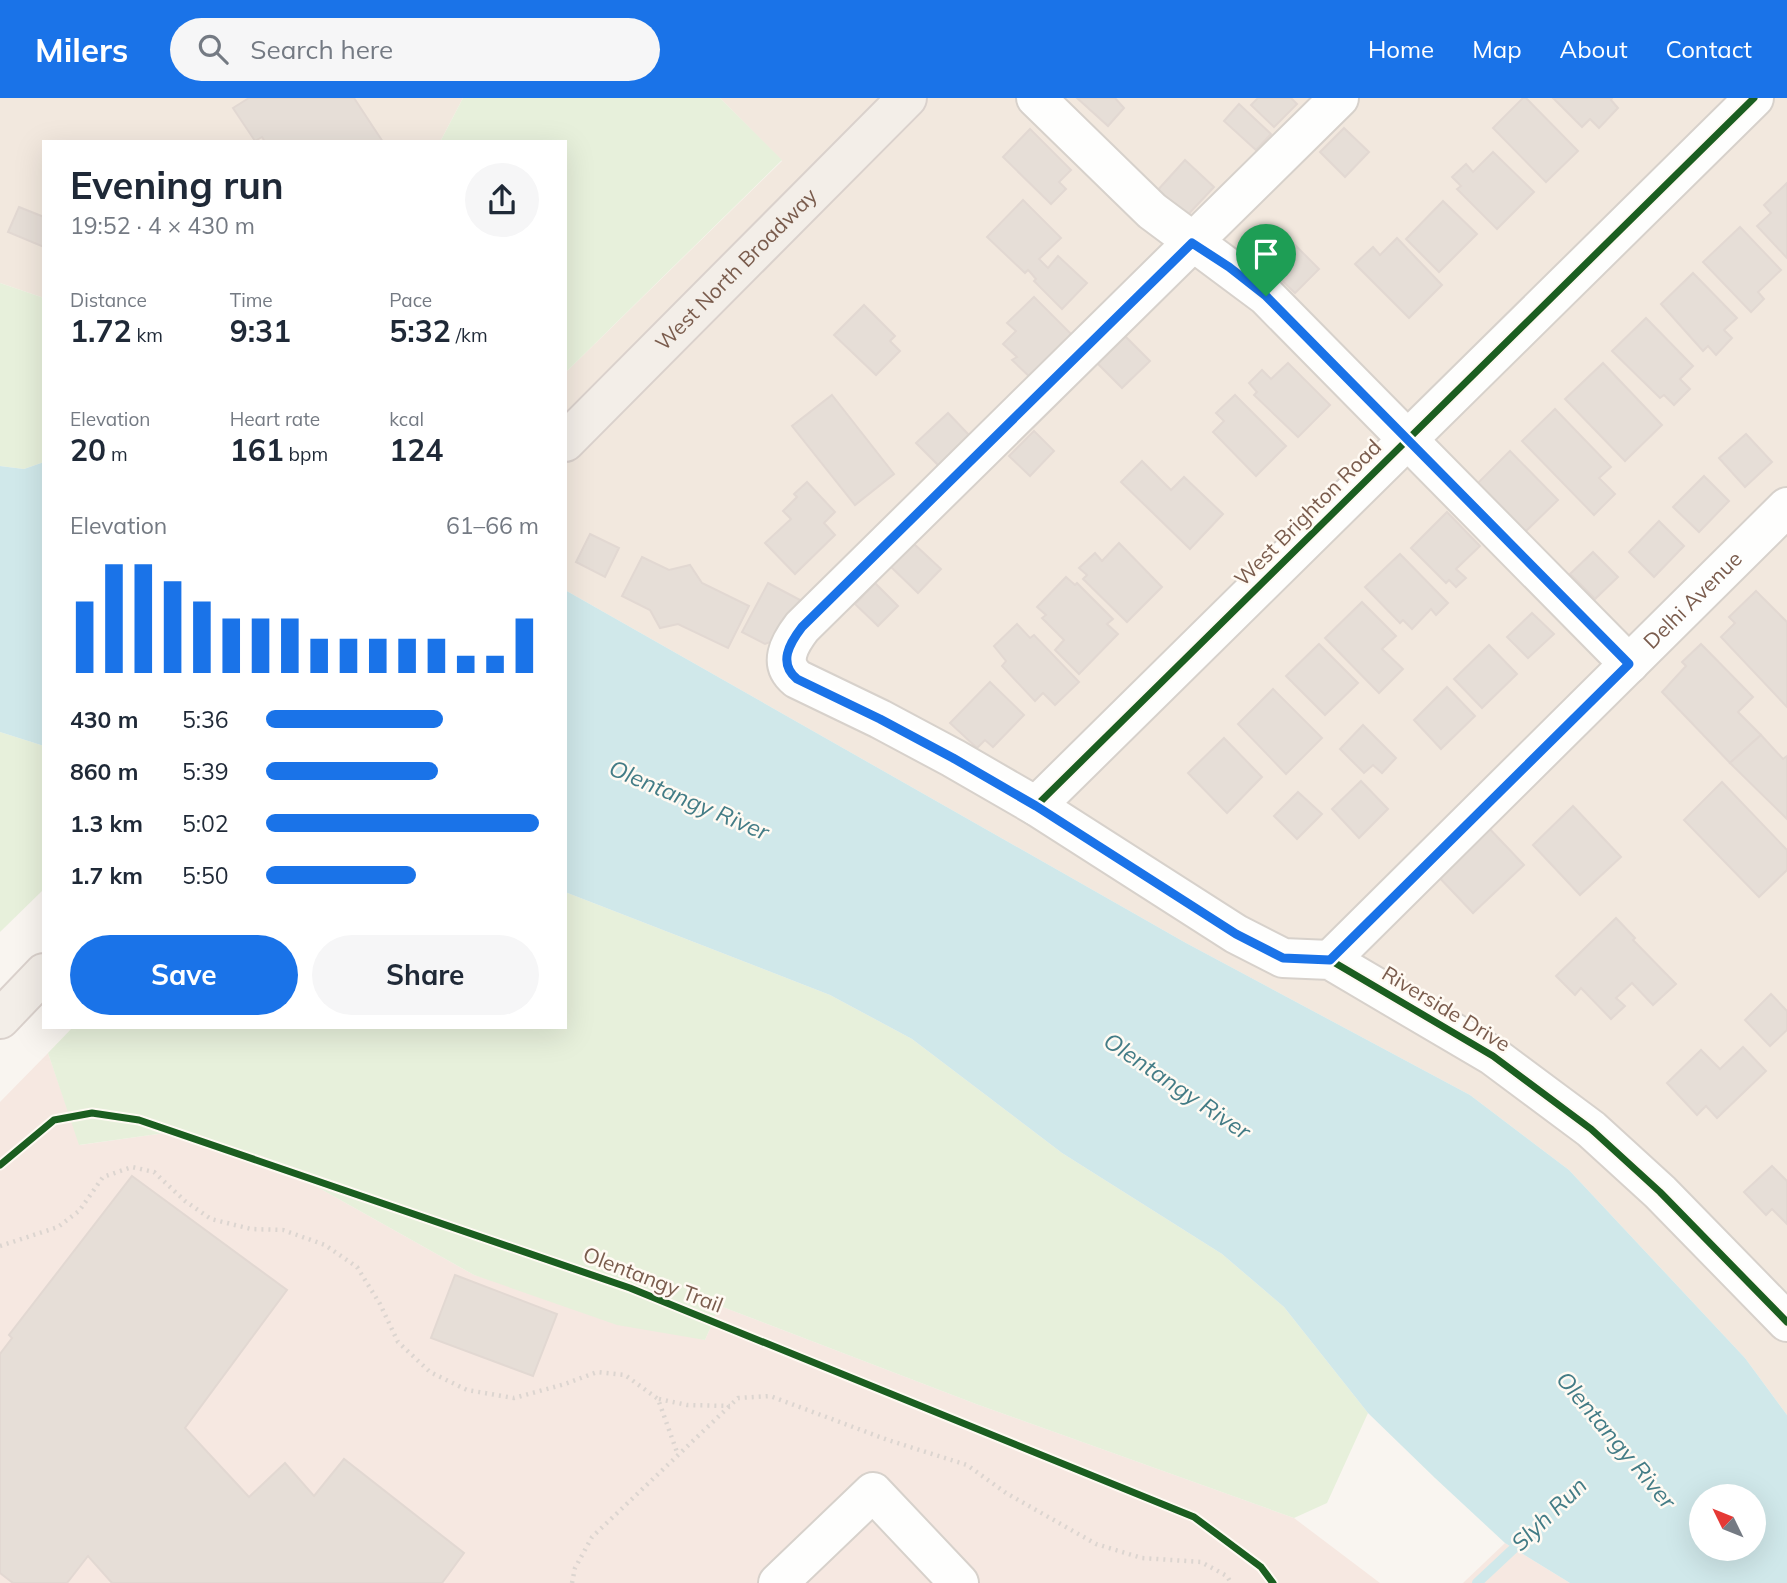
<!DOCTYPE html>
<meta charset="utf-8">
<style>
:root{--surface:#fff;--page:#f6f6f7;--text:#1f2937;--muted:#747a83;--accent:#1a73e8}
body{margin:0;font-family:Mulish,sans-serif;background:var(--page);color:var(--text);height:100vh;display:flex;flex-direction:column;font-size:26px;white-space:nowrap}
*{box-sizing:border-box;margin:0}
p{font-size:23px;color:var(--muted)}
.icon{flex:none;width:38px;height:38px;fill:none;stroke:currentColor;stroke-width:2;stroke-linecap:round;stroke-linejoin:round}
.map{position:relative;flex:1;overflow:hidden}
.details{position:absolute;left:42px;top:42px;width:525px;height:889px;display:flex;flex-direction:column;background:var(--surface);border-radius:0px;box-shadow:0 7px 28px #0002}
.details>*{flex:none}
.needle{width:46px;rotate:313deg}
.fabs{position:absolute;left:1689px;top:1386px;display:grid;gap:14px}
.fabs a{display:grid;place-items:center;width:77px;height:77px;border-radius:50%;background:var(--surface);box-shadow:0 7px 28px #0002;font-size:35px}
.pin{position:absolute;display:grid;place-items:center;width:60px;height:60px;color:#fff;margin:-72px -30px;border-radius:50% 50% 50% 0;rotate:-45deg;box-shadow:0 0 7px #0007}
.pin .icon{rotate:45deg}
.round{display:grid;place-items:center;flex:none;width:74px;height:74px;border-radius:37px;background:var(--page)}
.overview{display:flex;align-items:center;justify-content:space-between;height:119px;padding:0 28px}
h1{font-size:38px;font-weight:700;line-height:52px}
.stats{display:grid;grid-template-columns:repeat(3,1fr);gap:10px;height:119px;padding:7px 28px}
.stats div{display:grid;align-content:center}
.stats b{font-size:30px;font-weight:700}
.stats small{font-size:19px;font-weight:400}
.stats p{font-size:19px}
.chart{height:196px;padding:14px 28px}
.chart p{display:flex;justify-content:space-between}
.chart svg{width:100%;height:126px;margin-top:7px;stroke:var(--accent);stroke-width:6}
.action{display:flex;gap:14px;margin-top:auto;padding:14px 28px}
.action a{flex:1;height:80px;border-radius:42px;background:var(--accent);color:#fff;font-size:28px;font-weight:700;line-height:80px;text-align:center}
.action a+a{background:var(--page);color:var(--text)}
ul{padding:0 28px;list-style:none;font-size:23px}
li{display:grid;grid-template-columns:112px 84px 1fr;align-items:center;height:52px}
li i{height:18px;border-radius:9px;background:var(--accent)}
header{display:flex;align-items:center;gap:42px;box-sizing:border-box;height:98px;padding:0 35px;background:var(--accent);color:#fff}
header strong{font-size:33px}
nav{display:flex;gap:38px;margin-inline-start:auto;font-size:24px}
.search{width:490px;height:63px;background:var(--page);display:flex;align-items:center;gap:18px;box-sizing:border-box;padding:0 24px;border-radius:38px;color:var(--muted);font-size:26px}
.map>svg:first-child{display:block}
</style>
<header>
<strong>Milers</strong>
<div class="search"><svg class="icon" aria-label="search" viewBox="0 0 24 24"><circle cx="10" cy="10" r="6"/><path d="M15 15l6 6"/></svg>Search here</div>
<nav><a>Home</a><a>Map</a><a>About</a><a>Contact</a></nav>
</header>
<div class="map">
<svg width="1787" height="1485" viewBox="0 0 1787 1485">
<rect width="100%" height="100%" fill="#f9f5f0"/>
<!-- residential -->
<g fill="#f2e8de">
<path d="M0 0H463L440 44H44V200L0 185Z"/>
<path d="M720 0H1787V1317L1745 1260 1569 1072 1470 997 1186 845 565 492V275L782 63Z"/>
</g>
<!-- commercial -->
<g fill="#f6e8e1">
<path d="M48 955 80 1047 165 1035 262 1058 474 1177 705 1242 720 1208 976 1306 1294 1420 1380 1485H0V1004Z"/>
<path d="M1505 1445 1570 1485H1463Z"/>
</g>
<!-- green -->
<g fill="#e7f0db">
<path d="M463 0H720L782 62 565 275V44H440Z"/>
<path d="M0 185 44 200V364L24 371 0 368Z"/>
<path d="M0 634 44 648V791L0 834Z"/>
<path d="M565 794 830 897 912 941 1062 1055 1222 1156 1284 1209 1368 1315 1327 1405 1294 1420 976 1306 720 1208 705 1242 617 1227 474 1177 262 1058 165 1035 79 1047 48 955 73 929H565Z"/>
</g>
<!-- water -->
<g fill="#d0e8ea" fill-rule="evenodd">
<path d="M44 364V648L0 634V368L24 371Z"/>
<path d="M565 492 1186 845 1470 997 1569 1072 1745 1260 1787 1317V1485H1570L1505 1445 1435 1380 1368 1315 1284 1209 1222 1156 1062 1055 912 941 830 897 565 794ZM1701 1398H1754V1451H1701Z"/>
</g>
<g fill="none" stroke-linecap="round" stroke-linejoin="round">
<!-- stream -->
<path stroke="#d0e8ea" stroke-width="10" d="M1477 1485 1524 1441"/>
</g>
<!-- building -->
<g fill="#e6ded7" stroke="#e2d8d2" stroke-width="2">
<path d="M249 0H354L383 44H265L262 39 255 43 233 10Z"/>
<path d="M1077 0H1115L1124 10 1108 28Z"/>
<path d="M1258 0H1291L1297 6 1274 29 1251 7Z"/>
<path d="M1523 0H1526L1578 53 1546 84 1493 30Z"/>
<path d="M1553 0H1612L1611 2 1618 10 1599 30 1590 21 1582 29Z"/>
<path d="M1239 6 1271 36 1256 52 1224 23Z"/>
<path d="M1344 30 1369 54 1345 79 1320 54Z"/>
<path d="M1030 31 1071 72 1059 84 1066 91 1051 106 1003 59Z"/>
<path d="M1493 54 1534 94 1497 131 1457 91 1461 88 1452 79 1466 66 1473 74Z"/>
<path d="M1185 62 1214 89 1184 121 1156 94Z"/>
<path d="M1787 85V160L1757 128 1771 115 1764 107Z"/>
<path d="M1023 102 1061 140 1039 161 1048 170 1058 158 1087 185 1062 211 1034 183 1036 181 1030 174 1028 172 1025 175 987 139Z"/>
<path d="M1443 103 1477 136 1439 174 1406 141Z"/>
<path d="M19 109 44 119V149L8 134Z"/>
<path d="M1740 129 1781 172 1758 194 1764 201 1751 214 1703 164Z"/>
<path d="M1397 140 1442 187 1409 220 1355 166 1373 149 1380 157Z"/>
<path d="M1292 144 1319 171 1295 195 1268 169Z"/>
<path d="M1693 175 1737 220 1724 232 1732 240 1716 257 1708 248 1703 253 1661 206Z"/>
<path d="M1034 199 1074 239 1032 281 1012 262 1017 259 1003 246 1016 233 1007 225Z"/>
<path d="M864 207 895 238 890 243 900 253 876 277 834 237Z"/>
<path d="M1646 220 1693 268 1680 281 1690 291 1674 307 1664 297 1660 300 1612 253Z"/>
<path d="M1125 238 1150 263 1122 290 1097 265Z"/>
<path d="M1288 265 1330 307 1298 339 1254 297 1257 294 1249 285 1262 272 1271 281Z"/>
<path d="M1603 265 1662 327 1625 363 1565 301Z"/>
<path d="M832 297 894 376 855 407 792 328Z"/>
<path d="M1235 297 1286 348 1256 378 1213 334 1224 323 1216 315Z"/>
<path d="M1555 311 1611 369 1599 380 1615 396 1594 417 1522 343Z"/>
<path d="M948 315 970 338 939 368 916 345Z"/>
<path d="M1034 333 1054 353 1030 378 1009 358Z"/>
<path d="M1746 336 1772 364 1745 389 1719 360Z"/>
<path d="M1510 353 1558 402 1524 435 1477 386Z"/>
<path d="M1142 363 1171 392 1184 379 1223 416 1190 451 1121 384Z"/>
<path d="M1704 378 1729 403 1699 434 1673 409Z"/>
<path d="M807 384 835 414 824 425 835 437 795 476 765 445 791 421 783 413 797 399 794 396Z"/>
<path d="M1447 414 1480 448 1456 471 1466 480 1456 489 1449 482 1446 485 1411 450Z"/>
<path d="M1659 423 1684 448 1654 479 1629 454Z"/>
<path d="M590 436 619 450 605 479 576 464Z"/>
<path d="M913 445 941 471 918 495 890 468Z"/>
<path d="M1119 445 1162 489 1127 524 1083 481 1087 477 1079 470 1095 455 1102 463Z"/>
<path d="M1593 454 1618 479 1595 501 1570 476Z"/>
<path d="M1400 456 1448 505 1436 517 1431 511 1412 531 1403 522 1400 525 1365 489Z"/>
<path d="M642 459 669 472 690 467 702 485 749 508 728 550 678 526 660 530 650 512 622 498Z"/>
<path d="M1066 479 1075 487 1077 485 1113 521 1107 526 1118 536 1079 576 1055 552 1064 542 1042 520 1046 517 1037 509Z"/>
<path d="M768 485 800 502 779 541 765 546 742 534Z"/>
<path d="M875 485 898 508 878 528 855 506Z"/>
<path d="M1756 493 1787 524V609L1721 539 1735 525 1729 519Z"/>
<path d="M1362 504 1396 538 1382 551 1403 571 1379 595 1325 540Z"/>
<path d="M1532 515 1554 536 1528 560 1507 539Z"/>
<path d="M1017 526 1030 540 1034 537 1079 584 1055 607 1043 595 1035 603 1002 568 1006 563 994 548Z"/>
<path d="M1319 546 1358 585 1325 617 1286 578Z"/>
<path d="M1701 546 1753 599 1738 614 1761 637 1730 665 1662 594 1686 568 1682 564Z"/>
<path d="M1489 547 1517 576 1482 610 1454 581Z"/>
<path d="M990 584 1024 617 993 649 985 642 977 650 950 625Z"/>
<path d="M1447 589 1475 618 1441 651 1414 622Z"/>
<path d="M1273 591 1322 640 1286 676 1238 626Z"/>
<path d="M1363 627 1396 660 1382 675 1373 667 1364 675 1340 651Z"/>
<path d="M1761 637 1783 661 1787 658V721L1730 665Z"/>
<path d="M1224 640 1262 679 1227 715 1188 675Z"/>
<path d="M1361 683 1388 711 1359 740 1332 711Z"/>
<path d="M1722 684 1787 752V772L1759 799 1684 722Z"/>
<path d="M1298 694 1322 716 1297 741 1274 718Z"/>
<path d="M1573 708 1621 759 1580 797 1533 747Z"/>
<path d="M1485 726 1524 767 1473 815 1434 774Z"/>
<path d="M1616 820 1635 840 1633 842 1676 886 1653 907 1632 885 1616 900 1625 908 1611 921 1581 890 1575 897 1556 878Z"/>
<path d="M1771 896 1787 913V932L1770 948 1745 922Z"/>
<path d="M1743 949 1766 973 1717 1020 1706 1008 1697 1017 1667 985 1701 952 1720 971Z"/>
<path d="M1772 1068 1787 1083V1126L1772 1111 1766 1117 1744 1094Z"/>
<path d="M132 1078 287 1192 185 1330 249 1399 285 1365 314 1398 344 1361 464 1455 442 1485H112L88 1458 67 1485H13L0 1475V1256L12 1240 9 1237Z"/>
<path d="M455 1177 557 1216 533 1278 431 1240Z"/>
</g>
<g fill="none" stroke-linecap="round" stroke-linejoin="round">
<!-- minor casing -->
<g stroke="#d7d1cb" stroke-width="42">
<g id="minor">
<path d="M1036 0 1152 113 1266 198 1629 566"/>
<path d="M1339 0 802 529C789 546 778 565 797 581L880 621 953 660 1036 708 1236 836 1283 860 1330 862 1493 958 1591 1031 1660 1094 1787 1224"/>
<path d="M1036 708 1754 0"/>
<path id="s1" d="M1330 862 1787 409"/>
<path d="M778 1485 873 1394 959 1485"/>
</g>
</g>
<!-- major casing -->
<g stroke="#dad1cc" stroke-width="42">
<g id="major">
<path id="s2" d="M565 344 907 0"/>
<path d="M0 921 44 875"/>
</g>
</g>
<!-- path -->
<g stroke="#dcd5d0" stroke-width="4.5" stroke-dasharray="2 5" stroke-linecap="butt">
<path d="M0 1148 58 1129 79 1113 103 1079 132 1069 154 1074 185 1103 211 1121 251 1131 283 1132 325 1147 357 1169 380 1206 398 1244 430 1274 467 1292 514 1300 565 1286 597 1274 625 1277 658 1301 678 1357"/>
<path d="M659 1301 687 1307 730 1308"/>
<path d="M572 1485 575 1470 592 1439 738 1300 770 1298 888 1342 967 1367 1006 1395 1096 1446 1142 1460 1201 1464 1227 1478 1231 1485"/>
</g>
<!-- minor -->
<use href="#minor" stroke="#fefefd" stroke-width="38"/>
<!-- major -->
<use href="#major" stroke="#f3eee8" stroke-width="38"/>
<!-- cycleway casing -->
<g stroke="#fffaf3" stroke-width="11">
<g id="cycleway">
<path d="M1754 0 1036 708 1236 836 1283 860 1330 862 1493 958 1591 1031 1660 1094 1787 1224"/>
<path d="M0 1067 54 1022 92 1015 139 1022 630 1190 1194 1419 1261 1469 1273 1485"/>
</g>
</g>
<!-- cycleway -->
<use href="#cycleway" stroke="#1b5e20" stroke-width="7"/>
</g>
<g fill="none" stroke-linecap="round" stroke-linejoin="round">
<!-- route casing -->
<g stroke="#fff" stroke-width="14">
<path id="route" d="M1192 145 1229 169 1266 198 1629 566 1330 862 1283 860 1236 836 1036 708 953 660 880 621 797 581C778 565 789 546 802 529Z"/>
</g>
<!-- route -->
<use href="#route" stroke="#1a73e8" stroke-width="9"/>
</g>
<g text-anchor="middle" stroke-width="5" stroke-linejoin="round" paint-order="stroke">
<!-- street labels -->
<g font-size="21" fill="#7a5c4d" stroke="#fffaf3">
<text dy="7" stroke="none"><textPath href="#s2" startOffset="243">West North Broadway</textPath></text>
<text transform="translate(1308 415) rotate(-45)" y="7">West Brighton Road</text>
<text dy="7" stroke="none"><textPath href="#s1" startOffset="511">Delhi Avenue</textPath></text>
<text transform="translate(1446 911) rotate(31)" y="7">Riverside Drive</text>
<text transform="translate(653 1182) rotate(21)" y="7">Olentangy Trail</text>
</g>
<!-- water labels -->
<g font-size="23" font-style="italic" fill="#437c86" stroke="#fffaf3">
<text transform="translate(689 702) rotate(23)" y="8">Olentangy River</text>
<text transform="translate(1177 988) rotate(34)" y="8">Olentangy River</text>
<text transform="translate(1616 1342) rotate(50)" y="8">Olentangy River</text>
<text transform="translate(1549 1416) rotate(-44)" y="8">Slyh Run</text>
</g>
</g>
</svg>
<div class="fabs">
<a><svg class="needle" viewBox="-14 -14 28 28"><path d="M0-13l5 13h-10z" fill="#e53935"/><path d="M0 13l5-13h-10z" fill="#747a83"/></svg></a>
</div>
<div class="pin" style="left:1266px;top:198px;background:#1e9e55"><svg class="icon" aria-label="arrive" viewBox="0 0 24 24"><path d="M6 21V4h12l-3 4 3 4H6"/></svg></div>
<section class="details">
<div class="overview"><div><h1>Evening run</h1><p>19:52 · 4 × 430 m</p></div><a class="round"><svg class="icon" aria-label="share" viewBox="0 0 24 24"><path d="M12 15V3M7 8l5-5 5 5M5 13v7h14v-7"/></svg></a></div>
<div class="stats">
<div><p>Distance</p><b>1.72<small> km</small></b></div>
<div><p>Time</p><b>9:31</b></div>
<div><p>Pace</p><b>5:32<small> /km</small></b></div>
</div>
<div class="stats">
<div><p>Elevation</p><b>20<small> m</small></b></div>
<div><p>Heart rate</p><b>161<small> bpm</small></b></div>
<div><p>kcal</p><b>124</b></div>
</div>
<div class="chart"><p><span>Elevation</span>61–66 m</p>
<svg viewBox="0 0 160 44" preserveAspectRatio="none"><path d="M5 44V19M15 44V6M25 44V6M35 44V12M45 44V19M55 44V25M65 44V25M75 44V25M85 44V32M95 44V32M105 44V32M115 44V32M125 44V32M135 44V38M145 44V38M155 44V25"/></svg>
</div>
<ul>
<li><b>430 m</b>5:36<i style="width:65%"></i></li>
<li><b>860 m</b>5:39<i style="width:63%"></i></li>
<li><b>1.3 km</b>5:02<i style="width:100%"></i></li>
<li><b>1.7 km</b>5:50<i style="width:55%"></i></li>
</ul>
<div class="action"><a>Save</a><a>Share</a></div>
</section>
</div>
